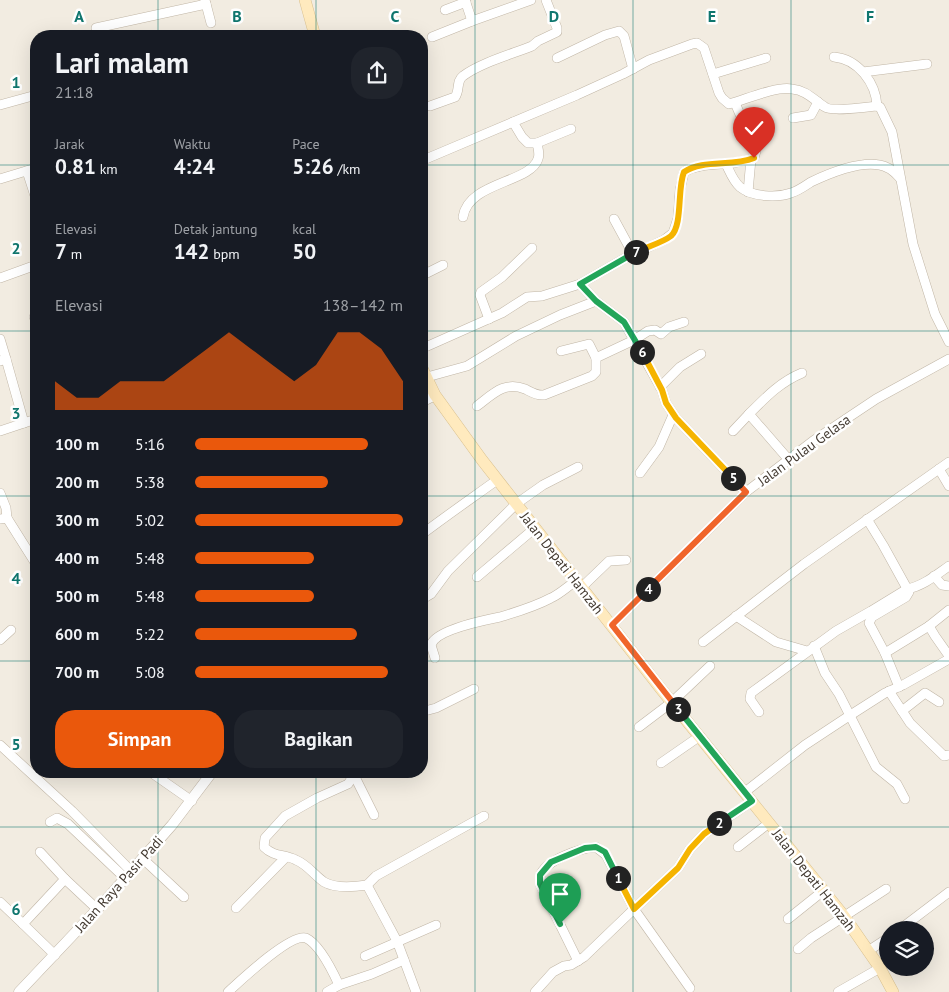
<!DOCTYPE html>
<html lang="id">
<meta charset="utf-8">
<style>
:root{--surface:#171b24;--page:#20242c;--text:#f1f3f6;--muted:#9ea1a6;--accent:#ea580c}
body{margin:0;font-family:"PT Sans",sans-serif;background:var(--page);color:var(--text);height:100vh;display:flex;flex-direction:column;font-size:19px;white-space:nowrap}
*{box-sizing:border-box;margin:0}
p{font-size:16px;color:var(--muted)}
.icon{flex:none;width:28px;height:28px;fill:none;stroke:currentColor;stroke-width:2;stroke-linecap:round;stroke-linejoin:round}
.map{position:relative;flex:1;overflow:hidden}
.sheet{position:absolute;left:30px;top:30px;width:398px;height:748px;display:flex;flex-direction:column;background:var(--surface);border-radius:20px;box-shadow:0 5px 20px #0002}
.sheet>*{flex:none}
.tools{position:absolute;left:879px;top:921px;display:grid;gap:10px}
.tools a{display:grid;place-items:center;width:55px;height:55px;border-radius:50%;background:var(--surface);box-shadow:0 5px 20px #0002;font-size:25px}
.pin{position:absolute;display:grid;place-items:center;width:42px;height:42px;color:#fff;margin:-51px -21px;border-radius:50% 50% 50% 0;rotate:-45deg;box-shadow:0 0 5px #0007}
.pin .icon{rotate:45deg}
.km{position:absolute;width:25px;height:25px;margin:-12px;border-radius:50%;background:#222;color:#fff;font-size:14px;line-height:25px;text-align:center}
.round{display:grid;place-items:center;flex:none;width:52px;height:52px;border-radius:20px;background:var(--page)}
.head{display:flex;align-items:center;justify-content:space-between;height:85px;padding:0 25px}
h1{font-size:28px;font-weight:800;line-height:38px}
.figures{display:grid;grid-template-columns:repeat(3,1fr);gap:8px;height:85px;padding:5px 25px}
.figures div{display:grid;align-content:center}
.figures b{font-size:21px;font-weight:800}
.figures small{font-size:14px;font-weight:400}
.figures p{font-size:14px}
.chart{height:140px;padding:10px 25px}
.chart p{display:flex;justify-content:space-between}
.chart svg{width:100%;height:90px;margin-top:5px;fill:var(--accent);opacity:.7}
.cta{display:flex;gap:10px;margin-top:auto;padding:10px 25px}
.cta a{flex:1;height:58px;border-radius:20px;background:var(--accent);color:#fff;font-size:20px;font-weight:800;line-height:58px;text-align:center}
.cta a+a{background:var(--page);color:var(--text)}
ul{padding:0 25px;list-style:none;font-size:16px}
li{display:grid;grid-template-columns:80px 60px 1fr;align-items:center;height:38px}
li i{height:12px;border-radius:6px;background:var(--accent)}
.map>svg:first-child{display:block}
</style>
<div class="map">
<svg width="949" height="992" viewBox="0 0 949 992">
<rect width="100%" height="100%" fill="#f2ece1"/>
<g fill="none" stroke-linecap="round" stroke-linejoin="round">
<!-- minor casing -->
<g stroke="#c1b6a6" stroke-width="10">
<g id="minor">
<path d="M205 0 211 23"/>
<path d="M465 0 472 21 531 0"/>
<path d="M445 10 466 2"/>
<path d="M96 28 206 4"/>
<path d="M432 37 472 21"/>
<path d="M834 57C858 59 876 83 877 106"/>
<path d="M557 58 605 35 619 31 624 36 633 69"/>
<path d="M863 72 927 64"/>
<path d="M713 74 766 58"/>
<path d="M735 103 756 151 754 158C733 167 700 161 684 172L680 190 678 218 673 233 664 240 627 257 580 284 596 301 624 322 662 390 666 403 676 418 746 492"/>
<path d="M0 105 36 95"/>
<path d="M430 106 455 97C460 91 456 81 463 76 480 63 512 54 532 46L538 41 557 32V28L546 0"/>
<path d="M793 118 811 115 818 102"/>
<path d="M513 122 522 137 528 143H537L571 129"/>
<path d="M421 161 577 95 623 74 649 60 692 44 697 43 704 48 719 93 722 98 729 104C745 100 775 86 792 89 806 90 814 100 825 107 831 112 868 107 877 106L880 107 892 132 913 244 935 314 949 342"/>
<path d="M726 164C730 172 733 181 740 187 752 197 777 198 791 193 798 191 805 186 811 182 830 173 867 157 888 168 893 170 896 174 900 178"/>
<path d="M27 171 36 199"/>
<path d="M0 179 36 168"/>
<path d="M748 192 751 159"/>
<path d="M463 217C468 182 530 183 538 159 540 154 538 148 537 143"/>
<path d="M614 219 633 254"/>
<path d="M421 276 443 265"/>
<path d="M0 278 36 265"/>
<path d="M34 317 36 316"/>
<path d="M489 319 480 295 481 292 502 277 532 248"/>
<path d="M0 339 6 359"/>
<path d="M421 349 502 313 527 297 542 296 580 284"/>
<path d="M561 351 589 344 596 358"/>
<path d="M0 361 6 359 24 423"/>
<path d="M427 377 467 366 516 336 560 315 596 301"/>
<path d="M660 387 680 367 701 354"/>
<path d="M477 406C493 394 504 381 525 389 531 392 537 396 544 395L592 376 596 372V358L600 356 634 340 648 331 655 330 661 334 669 327 684 322"/>
<path d="M0 431 36 419"/>
<path d="M733 431 749 414"/>
<path d="M789 460 749 414C765 398 780 382 802 373"/>
<path d="M939 469 949 486"/>
<path d="M640 473 659 447 673 415"/>
<path d="M0 493 6 508 7 518"/>
<path d="M0 519 7 518 36 564"/>
<path d="M867 519 883 545 909 592 906 597 872 617 869 623 885 653 899 687"/>
<path d="M421 535C446 516 472 498 497 480"/>
<path d="M934 576 942 585 949 586"/>
<path d="M477 577 535 528"/>
<path d="M582 587 609 561 626 560"/>
<path d="M421 600 431 594 448 571 516 504 543 485 578 467"/>
<path d="M736 616 776 642 807 651"/>
<path d="M612 625 746 492 813 441 876 399 949 359"/>
<path d="M929 626 949 610"/>
<path d="M0 640 11 630"/>
<path d="M703 642 804 564 949 462"/>
<path d="M814 646 825 673 839 694 876 767 897 784 905 799"/>
<path d="M885 653 929 626 935 636 949 656"/>
<path d="M435 658 431 645C435 630 485 620 500 617 517 612 536 606 551 598 560 594 568 586 576 581"/>
<path d="M889 691 910 723 944 756 949 755"/>
<path d="M902 711 925 693 939 702"/>
<path d="M421 712 436 708 474 689"/>
<path d="M759 712 750 699 751 693 836 631 871 611 907 589C923 586 936 575 949 566"/>
<path d="M639 727 672 702 710 666"/>
<path d="M0 745 72 811 131 871"/>
<path d="M661 763 700 736"/>
<path d="M149 771 192 801"/>
<path d="M353 771 354 775 348 784 317 798 285 816 265 838 264 847C274 857 284 854 296 860 308 865 314 875 324 882 336 889 354 887 367 885L397 941 416 992"/>
<path d="M354 775 374 815"/>
<path d="M745 792 805 745 849 716 885 693 903 685 949 659"/>
<path d="M50 822 57 818 68 824 125 878"/>
<path d="M738 847 769 823"/>
<path d="M40 852 65 879"/>
<path d="M142 858 184 897"/>
<path d="M367 885 376 876 484 816"/>
<path d="M0 902 23 924"/>
<path d="M236 908 286 857"/>
<path d="M788 919 823 891"/>
<path d="M899 930 949 892"/>
<path d="M798 949 811 938 886 889"/>
<path d="M868 951 888 938"/>
<path d="M55 955 23 924 65 879 97 909"/>
<path d="M365 956 436 925"/>
<path d="M578 961 540 884C540 882 540 879 540 876 545 860 581 848 596 847L606 855 634 909 678 868 690 849 704 834 752 801"/>
<path d="M228 992C240 981 291 933 306 938 319 944 333 972 339 985L372 974 404 960"/>
<path d="M327 992 339 985"/>
<path d="M535 992 553 972 564 966 571 965 584 957 634 909 690 988"/>
<path d="M838 992 880 968"/>
</g>
</g>
<!-- tertiary casing -->
<g stroke="#c1b6a6" stroke-width="11">
<g id="tertiary">
<path d="M421 402 435 395"/>
<path d="M19 992 105 901 172 825 213 771"/>
</g>
</g>
<!-- secondary casing -->
<g stroke="#d9c08e" stroke-width="12">
<g id="secondary">
<path d="M305 0 315 36"/>
<path d="M421 366 435 395 482 460 661 689 844 916 880 968 893 992"/>
</g>
</g>
<!-- minor -->
<use href="#minor" stroke="#fff" stroke-width="9"/>
<!-- tertiary -->
<use href="#tertiary" stroke="#fff" stroke-width="10"/>
<!-- secondary -->
<use href="#secondary" stroke="#ffeabe" stroke-width="11"/>
</g>
<g fill="none" stroke-linecap="round" stroke-linejoin="round">
<!-- split-1 casing -->
<g stroke="#fff" stroke-width="10">
<path id="split-1" d="M560 924 540 884V875L551 862 585 848 596 847 605 852 618 878"/>
</g>
<!-- split-2 casing -->
<g stroke="#fff" stroke-width="10">
<path id="split-2" d="M618 878 634 909 678 868 690 849 704 834 719 823"/>
</g>
<!-- split-3 casing -->
<g stroke="#fff" stroke-width="10">
<path id="split-3" d="M678 709 752 801 719 823"/>
</g>
<!-- split-4 casing -->
<g stroke="#fff" stroke-width="10">
<path id="split-4" d="M648 589 612 625 678 709"/>
</g>
<!-- split-5 casing -->
<g stroke="#fff" stroke-width="10">
<path id="split-5" d="M648 589 746 492 733 478"/>
</g>
<!-- split-6 casing -->
<g stroke="#fff" stroke-width="10">
<path id="split-6" d="M642 352 662 390 666 403 676 418 733 478"/>
</g>
<!-- split-7 casing -->
<g stroke="#fff" stroke-width="10">
<path id="split-7" d="M636 252 580 284 596 301 624 322 642 352"/>
</g>
<!-- split-8 casing -->
<g stroke="#fff" stroke-width="10">
<path id="split-8" d="M636 252C646 247 662 243 671 236 683 225 677 188 684 172 703 159 732 167 754 158"/>
</g>
<!-- split-1 -->
<use href="#split-1" stroke="#22a559" stroke-width="6"/>
<!-- split-2 -->
<use href="#split-2" stroke="#f5b400" stroke-width="6"/>
<!-- split-3 -->
<use href="#split-3" stroke="#22a559" stroke-width="6"/>
<!-- split-4 -->
<use href="#split-4" stroke="#f0652b" stroke-width="6"/>
<!-- split-5 -->
<use href="#split-5" stroke="#f0652b" stroke-width="6"/>
<!-- split-6 -->
<use href="#split-6" stroke="#f5b400" stroke-width="6"/>
<!-- split-7 -->
<use href="#split-7" stroke="#22a559" stroke-width="6"/>
<!-- split-8 -->
<use href="#split-8" stroke="#f5b400" stroke-width="6"/>
</g>
<!-- grid -->
<path fill="none" stroke="#0f766e" stroke-width="1" stroke-opacity="0.55" d="M158 0V36M316 0V36M475 0V992M633 0V992M791 0V992M0 165H36M421 165H949M0 331H36M421 331H949M0 496H36M421 496H949M0 661H36M421 661H949M158 771V992M316 771V992M0 827H949"/>
<g text-anchor="middle" stroke-width="5" stroke-linejoin="round" paint-order="stroke">
<!-- street labels -->
<g font-size="14" fill="#443b32" stroke="#fff">
<text transform="translate(804 450) rotate(-36)" y="5">Jalan Pulau Gelasa</text>
<text transform="translate(562 563) rotate(52)" y="5">Jalan Depati Hamzah</text>
<text transform="translate(814 880) rotate(52)" y="5">Jalan Depati Hamzah</text>
<text transform="translate(119 884) rotate(-48)" y="5">Jalan Raya Pasir Padi</text>
</g>
</g>
<g font-size="16" text-anchor="middle" font-weight="bold" fill="#0f766e" stroke="#fff" stroke-width="5" stroke-linejoin="round" paint-order="stroke">
<text x="79" y="22">A</text>
<text x="237" y="22">B</text>
<text x="395" y="22">C</text>
<text x="554" y="22">D</text>
<text x="712" y="22">E</text>
<text x="870" y="22">F</text>
<text x="16" y="88">1</text>
<text x="16" y="254">2</text>
<text x="16" y="419">3</text>
<text x="16" y="584">4</text>
<text x="16" y="750">5</text>
<text x="16" y="915">6</text>
</g>
</svg>
<div class="tools">
<a><svg class="icon" aria-label="layers" viewBox="0 0 24 24"><path d="M12 4l9 5-9 5-9-5zM3 14l9 5 9-5"/></svg></a>
</div>
<div class="pin" style="left:560px;top:924px;background:#1e9e55"><svg class="icon" aria-label="arrive" viewBox="0 0 24 24"><path d="M6 21V4h12l-3 4 3 4H6"/></svg></div>
<div class="pin" style="left:754px;top:158px;background:#d93025"><svg class="icon" aria-label="check" viewBox="0 0 24 24"><path d="M5 12l5 5 9-10"/></svg></div>
<b class="km" style="left:618px;top:878px">1</b>
<b class="km" style="left:719px;top:823px">2</b>
<b class="km" style="left:678px;top:709px">3</b>
<b class="km" style="left:648px;top:589px">4</b>
<b class="km" style="left:733px;top:478px">5</b>
<b class="km" style="left:642px;top:352px">6</b>
<b class="km" style="left:636px;top:252px">7</b>
<section class="sheet">
<div class="head"><div><h1>Lari malam</h1><p>21:18</p></div><a class="round"><svg class="icon" aria-label="share" viewBox="0 0 24 24"><path d="M12 15V3M7 8l5-5 5 5M5 13v7h14v-7"/></svg></a></div>
<div class="figures">
<div><p>Jarak</p><b>0.81<small> km</small></b></div>
<div><p>Waktu</p><b>4:24</b></div>
<div><p>Pace</p><b>5:26<small> /km</small></b></div>
</div>
<div class="figures">
<div><p>Elevasi</p><b>7<small> m</small></b></div>
<div><p>Detak jantung</p><b>142<small> bpm</small></b></div>
<div><p>kcal</p><b>50</b></div>
</div>
<div class="chart"><p><span>Elevasi</span>138–142 m</p>
<svg viewBox="0 0 160 44" preserveAspectRatio="none"><path d="M0 44V30L10 38L20 38L30 30L40 30L50 30L60 22L70 14L80 6L90 14L100 22L110 30L120 22L130 6L140 6L150 14L160 30V44z"/></svg>
</div>
<ul>
<li><b>100 m</b>5:16<i style="width:83%"></i></li>
<li><b>200 m</b>5:38<i style="width:64%"></i></li>
<li><b>300 m</b>5:02<i style="width:100%"></i></li>
<li><b>400 m</b>5:48<i style="width:57%"></i></li>
<li><b>500 m</b>5:48<i style="width:57%"></i></li>
<li><b>600 m</b>5:22<i style="width:78%"></i></li>
<li><b>700 m</b>5:08<i style="width:93%"></i></li>
</ul>
<div class="cta"><a>Simpan</a><a>Bagikan</a></div>
</section>
</div>
